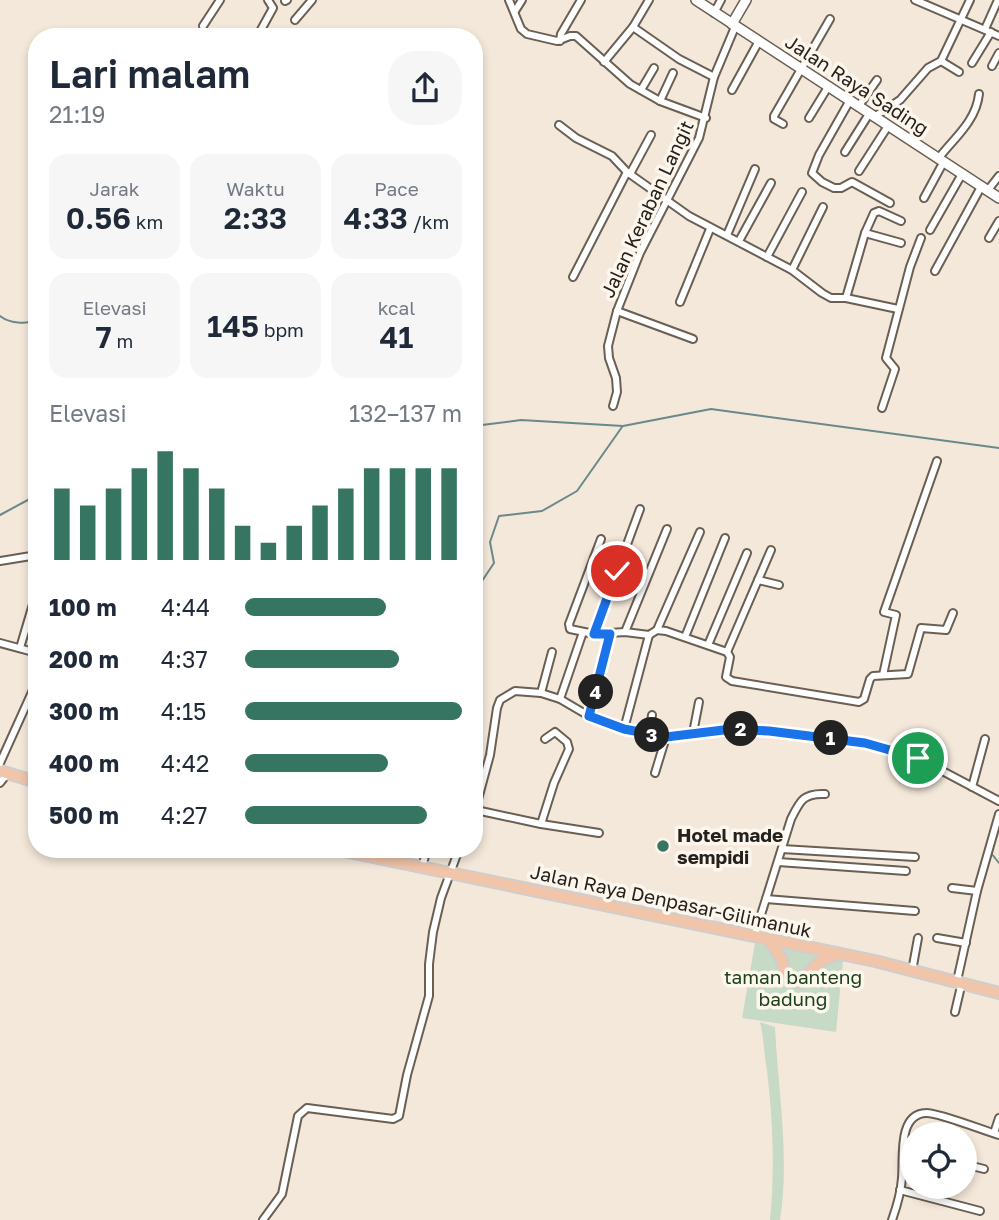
<!DOCTYPE html>
<html lang="id">
<meta charset="utf-8">
<style>
:root{--surface:#fff;--page:#f6f6f7;--text:#1f2937;--muted:#747a83;--accent:#367562}
body{margin:0;font-family:"Golos Text",sans-serif;background:var(--page);color:var(--text);height:100vh;display:flex;flex-direction:column;font-size:26px;white-space:nowrap}
*{box-sizing:border-box;margin:0}
p{font-size:23px;color:var(--muted)}
.icon{flex:none;width:38px;height:38px;fill:none;stroke:currentColor;stroke-width:2;stroke-linecap:round;stroke-linejoin:round}
.map{position:relative;flex:1;overflow:hidden}
.details{position:absolute;left:28px;top:28px;width:455px;height:830px;display:flex;flex-direction:column;background:var(--surface);border-radius:28px;box-shadow:0 4px 10px #0003}
.details>*{flex:none}
.tools{position:absolute;left:900px;top:1122px;display:grid;gap:14px}
.tools a{display:grid;place-items:center;width:77px;height:77px;border-radius:50%;background:var(--surface);box-shadow:0 4px 10px #0003;font-size:35px}
.pin{position:absolute;display:grid;place-items:center;width:60px;height:60px;color:#fff;margin:-30px;border:4px solid #fff;border-radius:50%;box-shadow:0 2px 7px #0007}
.km{position:absolute;width:35px;height:35px;margin:-18px;border-radius:50%;background:#222;color:#fff;font-size:19px;line-height:35px;text-align:center}
.round{display:grid;place-items:center;flex:none;width:74px;height:74px;border-radius:28px;background:var(--page)}
.head{display:flex;align-items:center;justify-content:space-between;height:119px;padding:0 21px}
h1{font-size:38px;font-weight:600;line-height:52px}
.figures{display:grid;grid-template-columns:repeat(3,1fr);gap:10px;height:119px;padding:7px 21px}
.figures div{display:grid;align-content:center;border-radius:18px;background:var(--page);text-align:center}
.figures b{font-size:30px;font-weight:600}
.figures small{font-size:19px;font-weight:400}
.figures p{font-size:19px}
.chart{height:196px;padding:14px 21px}
.chart p{display:flex;justify-content:space-between}
.chart svg{width:100%;height:126px;margin-top:7px;stroke:var(--accent);stroke-width:6}
ul{padding:0 21px;list-style:none;font-size:23px}
li{display:grid;grid-template-columns:112px 84px 1fr;align-items:center;height:52px}
li i{height:18px;border-radius:9px;background:var(--accent)}
.map>svg:first-child{display:block}
</style>
<div class="map">
<svg width="999" height="1220" viewBox="0 0 999 1220">
<rect width="100%" height="100%" fill="#f4e8da"/>
<!-- green -->
<g fill="#c7dac6">
<path d="M755 943 843 961 836 1032 742 1018Z"/>
<path d="M760 1022 775 1027C778 1090 790 1158 780 1220H770C775 1168 773 1123 767 1071 764 1054 764 1039 760 1022Z"/>
</g>
<g fill="none" stroke-linecap="round" stroke-linejoin="round">
<!-- stream -->
<g stroke="#69898a" stroke-width="2">
<path d="M0 316C9 323 26 325 37 320"/>
<path d="M474 426 521 420 623 426 711 409 999 448"/>
<path d="M0 515 37 495"/>
<path d="M474 593 494 563 490 542 499 516 542 511 577 491 622 427"/>
<path d="M991 853 999 863"/>
</g>
<!-- street casing -->
<g stroke="#695f53" stroke-width="10">
<g id="street">
<path d="M509 0 521 29 527 34 557 41 570 36H576L630 84 660 101 706 118"/>
<path d="M915 0 999 36"/>
<path d="M285 1 287 0"/>
<path d="M515 11 522 0"/>
<path d="M714 13 721 0"/>
<path d="M295 20 312 0"/>
<path d="M203 26 220 0"/>
<path d="M633 27 679 59 714 77"/>
<path d="M985 29 998 0"/>
<path d="M257 37 273 8 268 0"/>
<path d="M560 41 561 34 581 0"/>
<path d="M941 61 959 72"/>
<path d="M604 62 633 27 649 0"/>
<path d="M972 63 991 32"/>
<path d="M992 66 999 53"/>
<path d="M641 90 654 68"/>
<path d="M732 90 759 41"/>
<path d="M660 101 673 73"/>
<path d="M849 102 819 155 812 173 822 182 834 188H841L852 182 890 203"/>
<path d="M858 107 877 80"/>
<path d="M874 117 900 100 928 68 941 61 970 0"/>
<path d="M809 118 828 87"/>
<path d="M783 124 774 119V116L830 19"/>
<path d="M559 125 576 138 612 156 627 172 689 216 792 270 822 293 831 298H846L898 309"/>
<path d="M845 152 869 114"/>
<path d="M938 159C953 139 976 122 979 94"/>
<path d="M859 171 888 126"/>
<path d="M630 174 651 135"/>
<path d="M988 190 999 176"/>
<path d="M924 198 943 163"/>
<path d="M930 230 962 174"/>
<path d="M865 233 901 243"/>
<path d="M727 235 755 169"/>
<path d="M989 238 999 221"/>
<path d="M739 241 771 183"/>
<path d="M767 257 802 192"/>
<path d="M792 270 823 207"/>
<path d="M935 271 981 187"/>
<path d="M573 277 627 172"/>
<path d="M846 298 865 233 874 213 879 211 901 221"/>
<path d="M680 302 710 229"/>
<path d="M617 311 693 339"/>
<path d="M613 406 617 392 616 378 609 358 608 346 617 311 640 253 699 138 714 77 735 27"/>
<path d="M882 408 895 369 886 358 910 267 921 238"/>
<path d="M601 539 569 624 570 629 594 634 625 632 649 635 657 630 666 631 727 652 771 550"/>
<path d="M0 561 37 555"/>
<path d="M758 580 779 585"/>
<path d="M657 630 700 532"/>
<path d="M625 632 667 529"/>
<path d="M594 634 640 509"/>
<path d="M685 637 725 538"/>
<path d="M0 643 37 653"/>
<path d="M708 645 747 553"/>
<path d="M20 648 33 604"/>
<path d="M727 652 730 657 726 677 732 681 859 702 864 699 870 679 873 676 908 674 921 628 946 630 953 613"/>
<path d="M883 675 896 615 884 612 937 461"/>
<path d="M541 693 552 652"/>
<path d="M560 699 583 632"/>
<path d="M589 716 610 634"/>
<path d="M624 729 649 635"/>
<path d="M693 733 699 702"/>
<path d="M649 734 652 715"/>
<path d="M0 763 37 681"/>
<path d="M655 773 666 737"/>
<path d="M0 783 8 773"/>
<path d="M972 787 985 739"/>
<path d="M476 810 541 824 599 833"/>
<path d="M474 814 490 755 497 708 500 700 515 691 541 693 560 699 589 716 609 724 649 734 666 737 732 729 769 731 865 743 918 758 999 801"/>
<path d="M541 824 554 783 569 749 567 742 555 732 545 739"/>
<path d="M782 849 915 857"/>
<path d="M778 862 906 871"/>
<path d="M422 867 427 849"/>
<path d="M952 888 977 891"/>
<path d="M766 899 915 911"/>
<path d="M754 937 791 819C800 801 803 793 825 794"/>
<path d="M937 938 966 943"/>
<path d="M912 971 918 938"/>
<path d="M957 981 977 891 999 814"/>
<path d="M955 1012 962 982"/>
<path d="M994 1133 999 1118"/>
<path d="M964 1164 984 1169"/>
<path d="M900 1190 980 1211"/>
<path d="M263 1220 282 1194 298 1116 307 1108 393 1119 399 1116 407 1075 429 996V964L433 932 441 898 459 849"/>
<path d="M892 1220C897 1206 901 1192 902 1178 904 1159 897 1114 926 1113 937 1112 985 1131 999 1135"/>
</g>
</g>
<!-- secondary casing -->
<g stroke="#695f53" stroke-width="12">
<g id="secondary">
<path d="M696 0 999 198"/>
<path d="M732 24 746 0"/>
</g>
</g>
<!-- highway casing -->
<g stroke="#cfcecd" stroke-width="14">
<g id="highway">
<path d="M0 771 37 782"/>
<path d="M334 849 875 961 999 993"/>
<path d="M769 940 781 958 787 980"/>
<path d="M799 983 822 960 838 954"/>
</g>
</g>
<!-- street -->
<use href="#street" stroke="#fff" stroke-width="6"/>
<!-- secondary -->
<use href="#secondary" stroke="#fff" stroke-width="9"/>
<!-- highway -->
<use href="#highway" stroke="#f1c5aa" stroke-width="10"/>
</g>
<g fill="none" stroke-linecap="round" stroke-linejoin="round">
<!-- route casing -->
<g stroke="#fff" stroke-width="14">
<path id="route" d="M617 571 594 634H610L589 716 624 729 666 737 732 729 769 731 865 743 918 758"/>
</g>
<!-- route -->
<use href="#route" stroke="#1a73e8" stroke-width="9"/>
</g>
<!-- markers -->
<circle fill="#367562" stroke="#fdf6ed" stroke-width="2.5" cx="663" cy="846" r="7"/>
<g text-anchor="middle" stroke-width="7" stroke-linejoin="round" paint-order="stroke">
<!-- street labels -->
<g font-size="19" fill="#25211c" stroke="#fdf6ed">
<text transform="translate(857 85) rotate(33)" y="7">Jalan Raya Sading</text>
<text transform="translate(647 209) rotate(-65)" y="7">Jalan Keraban Langit</text>
<text transform="translate(671 901) rotate(12)" y="7">Jalan Raya Denpasar-Gilimanuk</text>
</g>
<!-- poi labels -->
<g font-size="19" font-weight="bold" fill="#25211c" stroke="#fdf6ed" text-anchor="start">
<text x="677" y="842">Hotel made<tspan x="677" dy="22">sempidi</tspan></text>
</g>
<!-- park labels -->
<g font-size="19" fill="#1b421a" stroke="#fdf6ed">
<text x="793" y="984">taman banteng<tspan x="793" dy="22">badung</tspan></text>
</g>
</g>
</svg>
<div class="tools">
<a><svg class="icon" aria-label="locate" viewBox="0 0 24 24"><circle cx="12" cy="12" r="6"/><path d="M12 2v4M12 18v4M2 12h4M18 12h4"/></svg></a>
</div>
<div class="pin" style="left:918px;top:758px;background:#1e9e55"><svg class="icon" aria-label="arrive" viewBox="0 0 24 24"><path d="M6 21V4h12l-3 4 3 4H6"/></svg></div>
<div class="pin" style="left:617px;top:571px;background:#d93025"><svg class="icon" aria-label="check" viewBox="0 0 24 24"><path d="M5 12l5 5 9-10"/></svg></div>
<b class="km" style="left:831px;top:738px">1</b>
<b class="km" style="left:741px;top:729px">2</b>
<b class="km" style="left:652px;top:735px">3</b>
<b class="km" style="left:596px;top:692px">4</b>
<section class="details">
<div class="head"><div><h1>Lari malam</h1><p>21:19</p></div><a class="round"><svg class="icon" aria-label="share" viewBox="0 0 24 24"><path d="M12 15V3M7 8l5-5 5 5M5 13v7h14v-7"/></svg></a></div>
<div class="figures">
<div><p>Jarak</p><b>0.56<small> km</small></b></div>
<div><p>Waktu</p><b>2:33</b></div>
<div><p>Pace</p><b>4:33<small> /km</small></b></div>
</div>
<div class="figures">
<div><p>Elevasi</p><b>7<small> m</small></b></div>
<div><b>145<small> bpm</small></b></div>
<div><p>kcal</p><b>41</b></div>
</div>
<div class="chart"><p><span>Elevasi</span>132–137 m</p>
<svg viewBox="0 0 160 44" preserveAspectRatio="none"><path d="M5 44V19M15 44V25M25 44V19M35 44V12M45 44V6M55 44V12M65 44V19M75 44V32M85 44V38M95 44V32M105 44V25M115 44V19M125 44V12M135 44V12M145 44V12M155 44V12"/></svg>
</div>
<ul>
<li><b>100 m</b>4:44<i style="width:65%"></i></li>
<li><b>200 m</b>4:37<i style="width:71%"></i></li>
<li><b>300 m</b>4:15<i style="width:100%"></i></li>
<li><b>400 m</b>4:42<i style="width:66%"></i></li>
<li><b>500 m</b>4:27<i style="width:84%"></i></li>
</ul>
</section>
</div>
